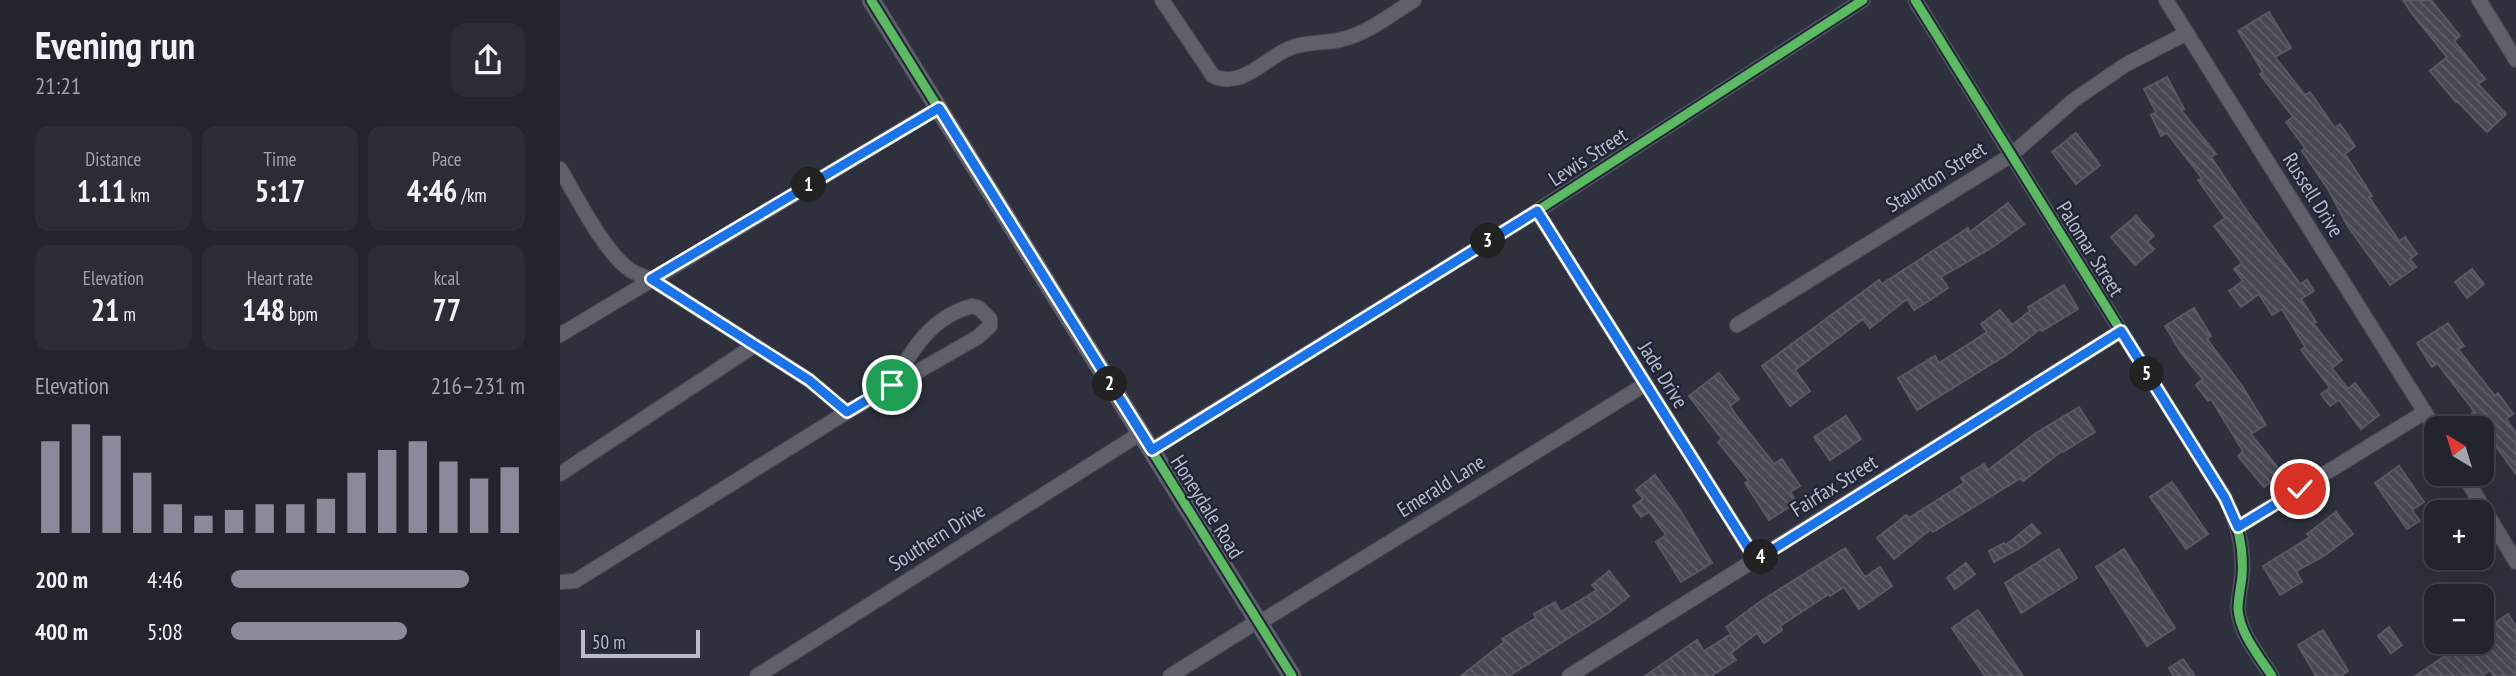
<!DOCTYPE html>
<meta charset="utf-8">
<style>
:root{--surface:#22252e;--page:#2a2d36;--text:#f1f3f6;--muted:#a2a5aa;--line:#3f424a;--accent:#898b9a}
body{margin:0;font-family:"PT Sans Narrow",sans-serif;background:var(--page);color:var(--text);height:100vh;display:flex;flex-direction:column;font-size:26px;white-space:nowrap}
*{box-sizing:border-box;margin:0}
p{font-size:23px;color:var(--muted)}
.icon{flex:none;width:38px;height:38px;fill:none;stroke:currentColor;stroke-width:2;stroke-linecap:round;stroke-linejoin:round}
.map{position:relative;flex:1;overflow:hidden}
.details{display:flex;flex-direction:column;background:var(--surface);width:560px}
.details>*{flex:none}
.needle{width:46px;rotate:322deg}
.controls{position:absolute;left:1864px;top:416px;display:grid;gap:14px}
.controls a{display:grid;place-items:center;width:70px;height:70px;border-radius:14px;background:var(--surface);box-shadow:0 7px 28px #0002,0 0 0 2px var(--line);font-size:35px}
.scale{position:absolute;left:21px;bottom:18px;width:119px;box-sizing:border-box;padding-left:7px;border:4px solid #babccc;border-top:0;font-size:19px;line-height:24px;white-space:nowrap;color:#babccc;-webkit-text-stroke:5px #212538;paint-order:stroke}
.pin{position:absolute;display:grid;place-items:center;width:60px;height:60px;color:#fff;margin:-30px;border:4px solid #fff;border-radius:50%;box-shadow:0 2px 7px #0007}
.km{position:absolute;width:35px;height:35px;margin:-18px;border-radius:50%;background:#222;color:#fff;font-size:19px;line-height:35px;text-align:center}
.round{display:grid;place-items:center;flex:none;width:74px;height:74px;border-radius:14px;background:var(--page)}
.head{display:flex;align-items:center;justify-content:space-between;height:119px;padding:0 35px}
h1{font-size:38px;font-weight:700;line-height:52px}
.figures{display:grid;grid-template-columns:repeat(3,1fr);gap:10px;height:119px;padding:7px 35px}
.figures div{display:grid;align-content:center;border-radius:14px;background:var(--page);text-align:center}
.figures b{font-size:30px;font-weight:700}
.figures small{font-size:19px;font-weight:400}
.figures p{font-size:19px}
.chart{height:196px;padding:14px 35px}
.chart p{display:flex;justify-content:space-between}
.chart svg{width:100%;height:126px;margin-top:7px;stroke:var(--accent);stroke-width:6}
ul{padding:0 35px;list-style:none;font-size:23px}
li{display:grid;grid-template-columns:112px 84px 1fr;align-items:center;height:52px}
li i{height:18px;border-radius:9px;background:var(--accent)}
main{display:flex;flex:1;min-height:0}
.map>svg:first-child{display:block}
</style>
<main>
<section class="details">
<div class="head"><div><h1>Evening run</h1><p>21:21</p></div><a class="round"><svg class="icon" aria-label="share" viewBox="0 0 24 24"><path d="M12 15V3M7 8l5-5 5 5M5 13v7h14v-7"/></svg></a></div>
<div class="figures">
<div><p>Distance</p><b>1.11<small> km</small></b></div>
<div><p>Time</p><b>5:17</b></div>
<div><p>Pace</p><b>4:46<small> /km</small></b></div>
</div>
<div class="figures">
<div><p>Elevation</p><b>21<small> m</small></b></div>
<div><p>Heart rate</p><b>148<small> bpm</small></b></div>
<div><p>kcal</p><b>77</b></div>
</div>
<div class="chart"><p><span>Elevation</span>216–231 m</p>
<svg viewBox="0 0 160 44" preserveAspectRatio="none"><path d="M5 44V12M15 44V6M25 44V10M35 44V23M45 44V34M55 44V38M65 44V36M75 44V34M85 44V34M95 44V32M105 44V23M115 44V15M125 44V12M135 44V19M145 44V25M155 44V21"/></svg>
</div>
<ul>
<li><b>200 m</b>4:46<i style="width:81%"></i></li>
<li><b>400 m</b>5:08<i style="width:60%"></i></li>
</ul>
</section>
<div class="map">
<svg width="1956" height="676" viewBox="0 0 1956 676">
<defs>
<pattern id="building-back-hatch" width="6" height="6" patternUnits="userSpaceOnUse" patternTransform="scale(1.75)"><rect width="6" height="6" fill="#464852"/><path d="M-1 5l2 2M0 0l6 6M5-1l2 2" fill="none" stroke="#5f606a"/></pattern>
</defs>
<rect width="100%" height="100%" fill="#2e313d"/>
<!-- building -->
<g fill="url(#building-back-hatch)" stroke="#575964" stroke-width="2">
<path d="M1843 0H1871L1900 36 1894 41 1925 79 1918 84 1946 114 1927 132 1897 101 1896 102 1870 71 1887 57 1853 15Z"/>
<path d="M1709 12 1731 48 1715 57 1745 95 1750 92 1775 128 1780 124 1795 146 1785 154 1812 196 1809 197 1839 241 1845 237 1857 254 1850 259 1856 267 1830 285 1787 225 1768 189 1742 151 1745 148 1726 122 1733 117 1700 74 1703 72 1678 31Z"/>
<path d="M1607 77 1624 109 1621 110 1656 154 1651 157 1689 214 1740 284 1747 280 1754 291 1741 299 1756 322 1753 323 1782 360 1772 368 1788 389 1795 383 1819 415 1801 429 1779 400 1770 406 1761 394 1770 388 1741 350 1745 347 1722 309 1712 315 1699 294 1681 307 1669 291 1683 281 1674 269 1682 263 1654 226 1665 218 1638 180 1642 178 1607 133 1601 136 1591 115 1596 112 1584 89Z"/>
<path d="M1516 133 1540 165 1516 184 1492 152Z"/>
<path d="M1448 203 1464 224 1433 247 1381 277 1388 288 1373 298 1354 310 1347 299 1310 328 1303 319 1235 370 1250 391 1230 406 1202 366 1319 280 1322 284 1408 228 1410 232Z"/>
<path d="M1576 216 1594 236 1587 242 1594 249 1575 265 1551 237Z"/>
<path d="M1912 269 1924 284 1907 298 1895 282Z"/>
<path d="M1504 285 1518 309 1482 331 1480 329 1448 354 1357 410 1338 378 1375 356 1379 363 1427 332 1421 324 1440 310 1452 325 1470 311 1468 307Z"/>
<path d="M1634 308 1651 336 1647 339 1682 386 1706 425 1691 434 1722 473 1704 487 1678 456 1683 451 1651 399 1648 401 1636 385 1643 379 1622 354 1605 326Z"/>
<path d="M1888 323 1904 346 1898 349 1935 396 1938 393 1953 414 1946 419 1956 433V474L1912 413 1914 411 1877 363 1872 367 1857 343Z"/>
<path d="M1159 373 1179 399 1170 406 1175 414 1214 464 1222 459 1240 486 1230 492 1237 502 1209 520 1185 483 1189 481 1158 442 1162 439 1129 396Z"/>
<path d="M1519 407 1535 432 1503 452 1502 451 1463 481 1461 478 1373 532 1371 529 1334 559 1317 538 1346 515 1349 518 1404 483 1401 478 1424 464 1428 470 1476 433Z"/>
<path d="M1286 416 1301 439 1270 460 1254 437Z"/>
<path d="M1839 466 1864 502 1852 510 1860 521 1847 529 1815 483Z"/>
<path d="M1095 475 1118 507 1152 563 1121 582 1096 542 1106 535 1089 512 1081 517 1073 506 1083 499 1076 490Z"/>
<path d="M1612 482 1648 534 1626 549 1590 497Z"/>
<path d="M1776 512 1793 534 1764 556 1736 571 1742 582 1720 595 1703 566 1750 537 1747 534Z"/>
<path d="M1472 524 1480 533 1462 547 1434 562 1429 551 1444 543 1446 545Z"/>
<path d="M1285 548 1305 577 1320 567 1332 586 1299 609 1284 587 1270 596 1269 594 1220 626 1222 630 1204 643 1197 633 1171 653 1176 660 1151 676H1085L1137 640 1144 651 1171 634 1166 627 1201 601Z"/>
<path d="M1499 549 1517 578 1461 613 1445 583Z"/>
<path d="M1564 549 1615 628 1587 646 1536 567Z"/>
<path d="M1406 563 1415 574 1395 589 1387 578Z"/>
<path d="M1049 571 1069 596 1048 613 949 676H901L944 642 942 639 976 618 974 614 995 602 1001 612 1037 590 1032 585Z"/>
<path d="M1418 610 1463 676H1425L1392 628Z"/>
<path d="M1948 614 1956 627V676H1934L1930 670 1922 676H1855L1906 642H1922V632Z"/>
<path d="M1829 627 1842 645 1831 653 1818 636Z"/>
<path d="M1763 630 1788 671 1780 676H1756L1738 645Z"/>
<path d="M1623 659 1635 676H1614L1609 668Z"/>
</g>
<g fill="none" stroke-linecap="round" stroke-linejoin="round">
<!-- minor casing -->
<g stroke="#4b4d56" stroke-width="16">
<g id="minor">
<path d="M602 0 653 76C682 89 704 59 730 48 747 41 766 44 783 39 808 33 832 14 854 0"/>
<path d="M1355 0 1665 498C1678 524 1684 547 1682 576 1681 587 1678 598 1678 609 1680 634 1699 656 1712 676"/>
<path d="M1606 0 1876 430"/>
<path d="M1919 0 1956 60"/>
<path d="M0 169C17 197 44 252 70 270 76 274 84 276 91 279L249 380 287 412 418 337 430 326V319L419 308 412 306C371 317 351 350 333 385"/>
<path d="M977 211 1196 560"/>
<path d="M1177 325 1450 156 1514 100 1565 65 1627 33"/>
<path d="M0 335 378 108"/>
<path d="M591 450 977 211 1303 0"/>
<path d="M0 474 195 345"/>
<path d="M1903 474 1956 562"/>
<path d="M1678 527 1865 412"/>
<path d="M0 582 15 581 287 412"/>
<path d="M197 676 581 433"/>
<path d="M610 676 693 624 699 623 1084 385"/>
<path d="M1009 676 1561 331"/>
</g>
</g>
<!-- tertiary casing -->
<g stroke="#4b4d56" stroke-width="19">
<path id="tertiary" d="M311 0 732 676"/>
</g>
<!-- minor -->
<use href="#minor" stroke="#5f606a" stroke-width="14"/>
<!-- tertiary -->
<use href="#tertiary" stroke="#5f606a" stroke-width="18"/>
<!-- cycleway casing -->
<g stroke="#212538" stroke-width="13">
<g id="cycleway">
<path d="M311 0 732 676"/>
<path d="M1355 0 1665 498C1678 524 1684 547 1682 576 1681 587 1678 598 1678 609 1680 634 1699 656 1712 676"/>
<path d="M591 450 977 211 1303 0"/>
</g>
</g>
<!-- cycleway -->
<use href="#cycleway" stroke="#5cba63" stroke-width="9"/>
</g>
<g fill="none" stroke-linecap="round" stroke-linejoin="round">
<!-- route casing -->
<g stroke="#fff" stroke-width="14">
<path id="route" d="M332 385 287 412 249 380 91 279 379 108 592 450 977 211 1196 560 1561 331 1665 498 1678 527 1740 489"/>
</g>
<!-- route -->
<use href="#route" stroke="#1a73e8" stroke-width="9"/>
</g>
<g text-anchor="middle" stroke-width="5" stroke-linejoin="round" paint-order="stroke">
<!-- street labels -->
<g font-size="21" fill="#babccc" stroke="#212538">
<text transform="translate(1028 157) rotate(-33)" y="7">Lewis Street</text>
<text transform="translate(1376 177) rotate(-32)" y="7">Staunton Street</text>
<text transform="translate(1753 195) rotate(58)" y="7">Russell Drive</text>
<text transform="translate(1530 249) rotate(58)" y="7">Palomar Street</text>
<text transform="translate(1103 375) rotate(58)" y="7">Jade Drive</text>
<text transform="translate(881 486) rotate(-32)" y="7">Emerald Lane</text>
<text transform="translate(1274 486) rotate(-32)" y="7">Fairfax Street</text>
<text transform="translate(647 507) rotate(58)" y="7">Honeydale Road</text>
<text transform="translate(377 537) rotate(-32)" y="7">Southern Drive</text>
</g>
</g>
</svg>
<div class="controls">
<a><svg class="needle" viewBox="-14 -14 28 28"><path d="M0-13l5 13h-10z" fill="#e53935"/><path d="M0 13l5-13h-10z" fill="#a2a5aa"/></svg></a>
<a>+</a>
<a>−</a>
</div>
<div class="scale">50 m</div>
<div class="pin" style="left:332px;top:385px;background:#1e9e55"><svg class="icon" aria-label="arrive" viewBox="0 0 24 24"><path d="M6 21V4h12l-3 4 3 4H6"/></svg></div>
<div class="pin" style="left:1740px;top:489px;background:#d93025"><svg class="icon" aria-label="check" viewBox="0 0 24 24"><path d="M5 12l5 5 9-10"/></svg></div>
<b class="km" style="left:249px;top:185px">1</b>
<b class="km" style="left:550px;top:384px">2</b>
<b class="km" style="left:928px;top:241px">3</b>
<b class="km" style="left:1201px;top:557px">4</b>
<b class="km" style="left:1587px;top:374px">5</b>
</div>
</main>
